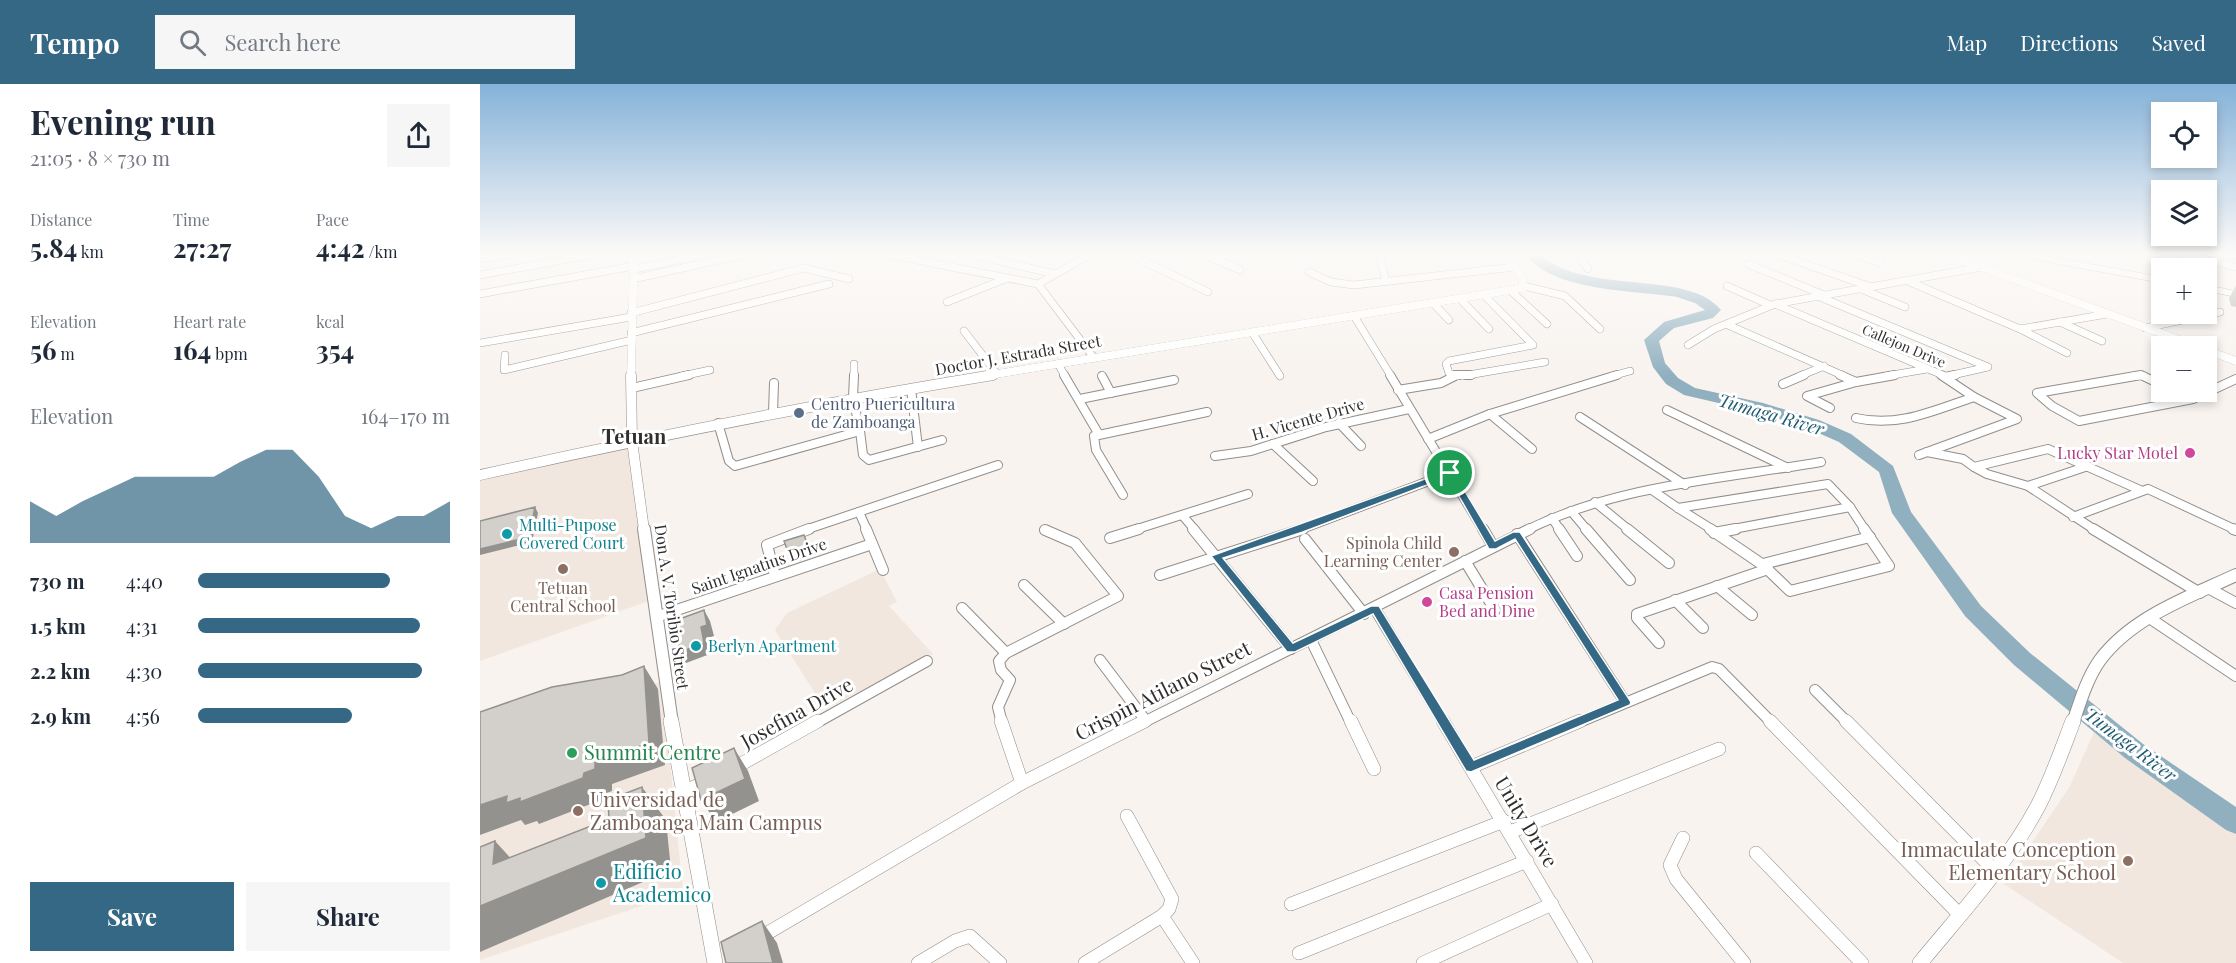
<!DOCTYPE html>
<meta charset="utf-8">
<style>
:root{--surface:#fff;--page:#f6f6f7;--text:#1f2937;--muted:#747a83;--accent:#346884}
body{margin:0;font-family:"Playfair Display",serif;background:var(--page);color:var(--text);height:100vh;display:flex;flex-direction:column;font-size:22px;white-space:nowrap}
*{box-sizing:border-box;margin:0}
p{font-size:20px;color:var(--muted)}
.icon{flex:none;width:33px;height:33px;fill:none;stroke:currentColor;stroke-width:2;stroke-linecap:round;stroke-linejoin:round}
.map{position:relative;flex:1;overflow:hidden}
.panel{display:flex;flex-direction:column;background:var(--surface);width:480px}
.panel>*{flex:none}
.controls{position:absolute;left:1671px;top:18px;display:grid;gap:12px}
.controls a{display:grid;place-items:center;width:66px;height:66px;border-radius:0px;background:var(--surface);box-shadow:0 3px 9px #0003;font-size:30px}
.pin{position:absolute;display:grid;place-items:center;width:51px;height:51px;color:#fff;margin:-26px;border:3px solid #fff;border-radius:50%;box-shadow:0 2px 6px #0007}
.round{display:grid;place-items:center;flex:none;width:63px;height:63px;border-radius:0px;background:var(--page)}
.head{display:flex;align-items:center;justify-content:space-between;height:102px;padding:0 30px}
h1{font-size:33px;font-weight:700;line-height:45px}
.figures{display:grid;grid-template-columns:repeat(3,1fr);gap:9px;height:102px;padding:6px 30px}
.figures div{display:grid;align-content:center}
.figures b{font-size:26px;font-weight:700}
.figures small{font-size:16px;font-weight:400}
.figures p{font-size:16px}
.chart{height:168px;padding:12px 30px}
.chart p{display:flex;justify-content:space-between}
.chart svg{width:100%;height:108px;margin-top:6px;fill:var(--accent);opacity:.7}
.button{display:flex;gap:12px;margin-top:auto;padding:12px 30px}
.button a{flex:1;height:69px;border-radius:0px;background:var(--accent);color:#fff;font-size:24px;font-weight:700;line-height:69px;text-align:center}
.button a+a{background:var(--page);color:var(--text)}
ul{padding:0 30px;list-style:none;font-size:20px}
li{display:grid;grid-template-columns:96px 72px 1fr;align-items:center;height:45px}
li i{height:15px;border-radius:8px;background:var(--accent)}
header{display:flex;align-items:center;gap:36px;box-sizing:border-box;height:84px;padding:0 30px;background:var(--accent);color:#fff}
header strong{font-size:28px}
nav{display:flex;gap:33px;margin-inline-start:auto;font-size:21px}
.search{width:420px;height:54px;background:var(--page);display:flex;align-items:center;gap:15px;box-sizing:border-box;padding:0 21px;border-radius:0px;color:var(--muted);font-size:22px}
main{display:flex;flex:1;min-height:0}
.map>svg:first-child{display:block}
</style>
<header>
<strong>Tempo</strong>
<div class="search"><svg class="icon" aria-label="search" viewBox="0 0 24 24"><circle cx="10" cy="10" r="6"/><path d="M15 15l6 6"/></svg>Search here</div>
<nav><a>Map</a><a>Directions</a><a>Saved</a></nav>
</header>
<main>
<section class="panel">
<div class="head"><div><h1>Evening run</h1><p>21:05 · 8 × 730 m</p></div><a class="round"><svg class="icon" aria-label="share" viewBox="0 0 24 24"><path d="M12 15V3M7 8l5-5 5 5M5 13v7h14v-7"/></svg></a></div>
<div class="figures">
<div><p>Distance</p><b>5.84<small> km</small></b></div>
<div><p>Time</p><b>27:27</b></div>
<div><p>Pace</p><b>4:42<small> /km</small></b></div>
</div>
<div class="figures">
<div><p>Elevation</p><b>56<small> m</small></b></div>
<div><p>Heart rate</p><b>164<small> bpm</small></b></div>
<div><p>kcal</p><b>354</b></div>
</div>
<div class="chart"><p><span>Elevation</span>164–170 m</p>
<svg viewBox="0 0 160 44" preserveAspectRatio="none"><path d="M0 44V27L10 33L20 27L30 22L40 17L50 17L60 17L70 17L80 11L90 6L100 6L110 17L120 33L130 38L140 33L150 33L160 27V44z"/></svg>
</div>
<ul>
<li><b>730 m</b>4:40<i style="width:76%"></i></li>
<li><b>1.5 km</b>4:31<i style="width:88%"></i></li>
<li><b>2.2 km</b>4:30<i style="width:89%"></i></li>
<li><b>2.9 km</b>4:56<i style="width:61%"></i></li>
</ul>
<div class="button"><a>Save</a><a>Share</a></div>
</section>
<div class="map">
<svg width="1756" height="879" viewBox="0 0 1756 879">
<rect width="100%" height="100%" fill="#f8f3ef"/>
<!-- built -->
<g fill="#f2e7de">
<path d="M151 359 169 517 0 577V393Z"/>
<path d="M400 485 417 518 409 522 453 570 345 625 295 546 307 529Z"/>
<path d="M182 598 203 808 0 876V646Z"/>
<path d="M1614 648 1756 751V879H1643L1524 800 1590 702Z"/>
</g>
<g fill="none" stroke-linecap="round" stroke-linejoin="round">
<!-- river -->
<path fill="#90b0c0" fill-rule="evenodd" d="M1045 169H1058C1105 213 1207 184 1241 226L1233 234 1194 244 1179 257 1185 279 1198 294 1215 304 1283 319 1339 336 1371 350 1413 382 1431 428 1501 522 1550 569 1663 660 1756 723V750L1746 746 1645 674 1534 581 1485 532 1412 429 1399 388 1359 358 1327 344 1273 327 1204 311 1186 300 1173 283 1164 256 1184 238 1225 226 1215 219 1197 213C1154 206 1071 208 1045 169Z"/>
<!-- minor-far3 casing -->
<g stroke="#928e8b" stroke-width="8">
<g id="minor-far3">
<path d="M401 169 558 200"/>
<path d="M484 169 575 190"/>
<path d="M613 169 558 200 614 274"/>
<path d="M647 169 728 208"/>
<path d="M723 169 734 175"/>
<path d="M748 169 734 175 760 186"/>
<path d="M899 169 906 198"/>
<path d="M1097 169 1108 185"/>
<path d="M1294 169 1391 203"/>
<path d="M1371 169 1400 179"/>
<path d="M1697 169 1756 183"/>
<path d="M1741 169 1756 172"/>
<path d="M0 175 38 169"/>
<path d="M1268 180 1344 211"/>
<path d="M154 185 213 173"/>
<path d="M829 188 851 198 874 201 1035 183"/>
<path d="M0 191 121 169"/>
<path d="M153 195 270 169"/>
<path d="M1430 198 1540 245 1587 269"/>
<path d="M1044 202 1085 212 1120 245"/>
<path d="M1247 202 1290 221"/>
<path d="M1381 205 1425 223"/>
<path d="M1031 207 1067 240"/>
<path d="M0 210 154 182"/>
<path d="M1340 213 1508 283 1468 292"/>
<path d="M981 216 1009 245"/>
<path d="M467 218 525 195"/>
<path d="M954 220 969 236"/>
<path d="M151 229 324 184 369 195"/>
<path d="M874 232 911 292"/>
<path d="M1580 238 1622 257"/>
<path d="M1248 241 1364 292"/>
<path d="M1665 244 1740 228"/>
<path d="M1540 245 1627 230"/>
<path d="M484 247 517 290"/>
<path d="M772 248 800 292"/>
<path d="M151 249 349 200"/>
<path d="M0 259 151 233"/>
<path d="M1208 261 1234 245 1295 220"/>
<path d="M25 271 24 286 152 256"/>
<path d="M578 280 585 292"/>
<path d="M202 292 230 286"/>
<path d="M374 292V280"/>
<path d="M978 292 969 289 966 280 969 277 1053 261 1005 212"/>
<path d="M982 292 1065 278"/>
<path d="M1132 292 1150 287"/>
<path d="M1320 292 1344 282"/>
<path d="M1406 292 1447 285"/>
<path d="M1465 292 1295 220 1502 183"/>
<path d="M1653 292H1664"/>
</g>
</g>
<!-- minor-far2 casing -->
<g stroke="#928e8b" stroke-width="10">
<g id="minor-far2">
<path d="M584 291 618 349"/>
<path d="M910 291 1003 446"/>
<path d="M974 291H991"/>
<path d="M1360 291 1376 298"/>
<path d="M622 292 631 309"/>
<path d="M1466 293 1475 291"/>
<path d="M1303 300 1324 291"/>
<path d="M1682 301 1661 291 1557 309 1572 322 1599 337 1713 315 1756 295"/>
<path d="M152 304 209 291"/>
<path d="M431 305 438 363"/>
<path d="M918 306 961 299 975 292"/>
<path d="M1692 308 1707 316"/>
<path d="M600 315 694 296"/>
<path d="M1350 324 1327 312 1376 298 1415 291"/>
<path d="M1187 326 1308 384"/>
<path d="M293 329 294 299"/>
<path d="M1010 330 1052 365"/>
<path d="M1100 333 1205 401"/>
<path d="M1376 334C1418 344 1455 326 1494 313"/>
<path d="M238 339 249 377 255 382 380 347 373 314 374 291"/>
<path d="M859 339 881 362"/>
<path d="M380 347 383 371 389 376 462 356"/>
<path d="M948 355 1010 330 1137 291"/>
<path d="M793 360 833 397"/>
<path d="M1447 368 1483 375 1494 383 1568 365 1660 406"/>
<path d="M1439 371 1537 335 1494 313 1461 291"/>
<path d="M735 372 771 367 846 343 929 325"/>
<path d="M1608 382 1548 402 1615 446"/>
<path d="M1494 383 1507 390 1548 402"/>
<path d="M1172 406 1198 424"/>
<path d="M643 411 616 366 614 352 727 328"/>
<path d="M1115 418 1149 446"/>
<path d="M1198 424 1233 446"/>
<path d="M1198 424 1348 400 1370 423 1385 446"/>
<path d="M1091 427 1107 446"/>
<path d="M379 428 387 446"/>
<path d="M703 432 715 446"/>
<path d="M1593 433 1668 405 1756 446"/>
<path d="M1072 434 1080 446"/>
<path d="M325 446 518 381"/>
<path d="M654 446 768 410"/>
<path d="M819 446 970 389"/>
<path d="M1047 446C1137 401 1243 395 1341 378"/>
<path d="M1248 446 1370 423"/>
</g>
</g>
<!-- minor-far1 casing -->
<g stroke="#928e8b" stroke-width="12">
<g id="minor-far1">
<path d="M386 445 403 486"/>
<path d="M713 445 811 565"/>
<path d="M1003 445 1013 462"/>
<path d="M1079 445 1097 472"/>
<path d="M1106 445 1150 496"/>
<path d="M1147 445 1189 479"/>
<path d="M1230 445 1283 481 1310 507 1409 482 1384 445"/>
<path d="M1613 445 1720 509"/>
<path d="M1753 445 1756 446"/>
<path d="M1234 449 1256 445"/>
<path d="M1037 450 1145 618"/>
<path d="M630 454 659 445"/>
<path d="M825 455 884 530"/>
<path d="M985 477 1015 526"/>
<path d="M1283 480 1390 453"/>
<path d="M680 491 823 445"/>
<path d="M295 492 287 461 329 445"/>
<path d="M544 501 584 540"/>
<path d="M1237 502 1272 531"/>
<path d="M1728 504 1756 519"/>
<path d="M1195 516 1223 544"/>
<path d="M482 524 526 569"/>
<path d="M895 525 964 639"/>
<path d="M176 533 392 460"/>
<path d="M1668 533 1756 592"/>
<path d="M831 556 871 639"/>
<path d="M1179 559 1157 534V530L1288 485"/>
<path d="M620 576 666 637"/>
<path d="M1335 606 1368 639"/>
<path d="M336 639 447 577"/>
<path d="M522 639 518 623 530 596 521 586 519 577 526 569 638 512 595 459 565 446"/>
<path d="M662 639 1050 445"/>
<path d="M1097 639 1232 583 1239 585 1292 639"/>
</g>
</g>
<!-- minor casing -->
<g stroke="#928e8b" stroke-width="14">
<g id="minor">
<path d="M521 637 542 699"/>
<path d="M871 637 894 685"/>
<path d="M963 637 1106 879"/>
<path d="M1290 637 1480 831"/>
<path d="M1366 637 1516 788"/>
<path d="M991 683 1100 637"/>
<path d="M254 684 338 637"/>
<path d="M203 708 228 697"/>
<path d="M1030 748 1239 665"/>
<path d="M1203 754 1190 781 1196 795 1264 879"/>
<path d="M1276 769 1382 879"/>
<path d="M811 820 1024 737"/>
<path d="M682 832 713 879"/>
<path d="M281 853 542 699 665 637"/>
<path d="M819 869 1047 777"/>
<path d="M438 879 475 857 490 852 520 879"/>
<path d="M605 879 682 832 689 825 692 815 647 732"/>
<path d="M943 879 1072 820"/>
</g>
</g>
<!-- tertiary-far3 casing -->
<g stroke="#928e8b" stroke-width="8">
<g id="tertiary-far3">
<path d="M1463 169 1716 262"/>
<path d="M1726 266 1756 277"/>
<path d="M151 292 154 169"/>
<path d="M504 292 1043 204 1042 193 1023 169"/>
</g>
</g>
<!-- tertiary-far2 casing -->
<g stroke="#928e8b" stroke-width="11">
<g id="tertiary-far2">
<path d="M151 291 152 357 164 446"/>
<path d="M0 391C170 353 341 319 513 291"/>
</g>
</g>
<!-- tertiary-far1 casing -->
<g stroke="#928e8b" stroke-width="14">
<g id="tertiary-far1">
<path d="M164 445 192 639"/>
<path d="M1593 639C1600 618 1607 594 1620 576 1652 533 1709 513 1756 491"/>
</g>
</g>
<!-- tertiary casing -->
<g stroke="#928e8b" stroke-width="16">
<g id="tertiary">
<path d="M191 637 235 879"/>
<path d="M1440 879C1481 829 1527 780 1558 722 1572 695 1582 666 1593 637"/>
</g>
</g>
<!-- trunk casing -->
<g stroke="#928e8b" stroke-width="1">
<g id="trunk">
<path d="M1529 169H1549L1682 193V199L1534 172Z"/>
<path d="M1726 201 1756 207V213L1726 207Z"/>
</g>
</g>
<!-- minor-far3 -->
<use href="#minor-far3" stroke="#fff" stroke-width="7"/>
<!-- minor-far2 -->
<use href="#minor-far2" stroke="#fff" stroke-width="8"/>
<!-- minor-far1 -->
<use href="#minor-far1" stroke="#fff" stroke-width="10"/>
<!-- minor -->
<use href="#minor" stroke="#fff" stroke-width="13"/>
<!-- tertiary-far3 -->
<use href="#tertiary-far3" stroke="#fff" stroke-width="8"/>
<!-- tertiary-far2 -->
<use href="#tertiary-far2" stroke="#fff" stroke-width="10"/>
<!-- tertiary-far1 -->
<use href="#tertiary-far1" stroke="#fff" stroke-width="12"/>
<!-- tertiary -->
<use href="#tertiary" stroke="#fff" stroke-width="15"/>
<!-- trunk -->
<use href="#trunk" fill="#fff" fill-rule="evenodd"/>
</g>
<!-- wall -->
<path fill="#b5b3af" d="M1756 202V223L1751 222 1749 214Z"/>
<!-- shaded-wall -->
<g fill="#94928f">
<path d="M55 423 58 429 52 458 0 471V465Z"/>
<path d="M324 451 333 472 313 479 308 468Z"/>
<path d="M224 526 230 537 234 552 227 554 230 570 206 579 200 568 221 543Z"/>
<path d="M164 582 178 605 185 681 132 700V707L121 711V716L59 740 57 737 45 741 41 736 0 751V721L27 712 104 689Z"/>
<path d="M254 664 268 687 279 717 236 738 221 716Z"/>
<path d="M162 703 186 736 191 786 0 868V822L13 780 15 757 45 790 166 754Z"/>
<path d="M282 837 297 859 303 879H293Z"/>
</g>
<!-- building -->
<g fill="#d3d0cc" stroke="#94928f" stroke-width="1.5">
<path d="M55 423 49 453 0 465V437Z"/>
<path d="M324 451 328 462 308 468 304 457Z"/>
<path d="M224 526 227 541 221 543 224 559 200 568 194 537Z"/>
<path d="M164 582 169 659 115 678V685L104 689 103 694 40 718V714L26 719 27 712 0 721V628L72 603 142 591Z"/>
<path d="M254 664 265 695 221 716 212 684Z"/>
<path d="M162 703 166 754 0 822V763L15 757 13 780 129 735 128 716Z"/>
<path d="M282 837 293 879H246L241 858Z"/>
</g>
<!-- sky -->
<linearGradient id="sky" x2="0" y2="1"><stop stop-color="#85b2d8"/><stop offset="0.58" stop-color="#fcfaf8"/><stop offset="1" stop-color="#fcfaf8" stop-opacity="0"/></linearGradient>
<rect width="1756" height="292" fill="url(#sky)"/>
<!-- route -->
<path fill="#346884" stroke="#fff" stroke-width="1.5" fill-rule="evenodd" d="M967 387 974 389 1015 457 1033 448H1040L1151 618 1150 621 991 688 986 687 893 530 815 568H807L731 472ZM968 393 1009 465H1016L1035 455 1138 616 994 676 899 522H891L813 559 743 474 823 448Z"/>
<!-- markers -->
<circle fill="#5c6f8a" stroke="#fff" stroke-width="2" cx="319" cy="329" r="6"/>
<g fill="#d1479c" stroke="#fff" stroke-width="2">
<circle cx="1710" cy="369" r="6"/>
<circle cx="947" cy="518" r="6"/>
</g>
<g fill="#0f9aa8" stroke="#fff" stroke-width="2">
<circle cx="27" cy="450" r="6"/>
<circle cx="216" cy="562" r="6"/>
<circle cx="121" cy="799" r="6"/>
</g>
<g fill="#8d6e63" stroke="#fff" stroke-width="2">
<circle cx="974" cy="468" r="6"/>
<circle cx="83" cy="485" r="6"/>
<circle cx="98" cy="727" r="6"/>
<circle cx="1648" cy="777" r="6"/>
</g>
<circle fill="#2e9e5b" stroke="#fff" stroke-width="2" cx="92" cy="669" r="6"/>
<g text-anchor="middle" stroke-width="6" stroke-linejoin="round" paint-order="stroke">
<!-- far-street labels -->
<g font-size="14" fill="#312f2e" stroke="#fff">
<text transform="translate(1424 262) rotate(23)" y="5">Callejon Drive</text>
</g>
<!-- street labels -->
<g font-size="16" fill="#312f2e" stroke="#fff">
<text transform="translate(538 271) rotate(-10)" y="6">Doctor J. Estrada Street</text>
<text transform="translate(828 335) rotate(-16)" y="6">H. Vicente Drive</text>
<text transform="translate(279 482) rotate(-19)" y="6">Saint Ignatius Drive</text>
<text transform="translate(192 523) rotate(82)" y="6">Don A. V. Toribio Street</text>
</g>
<!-- service labels -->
<g font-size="16" fill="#4e5e75" stroke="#fff" text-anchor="start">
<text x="331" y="326">Centro Puericultura<tspan x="331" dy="18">de Zamboanga</tspan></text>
</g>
<!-- hotel labels -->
<g font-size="16" fill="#b23c85" stroke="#fff" text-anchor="end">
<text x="1698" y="375">Lucky Star Motel</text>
<text x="959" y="515" text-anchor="start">Casa Pension<tspan x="959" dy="18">Bed and Dine</tspan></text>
</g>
<!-- culture labels -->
<g font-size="16" fill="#0d838f" stroke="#fff" text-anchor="start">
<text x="39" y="447">Multi-Pupose<tspan x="39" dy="18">Covered Court</tspan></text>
<text x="228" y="568">Berlyn Apartment</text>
</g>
<!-- education labels -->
<g font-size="16" fill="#785e54" stroke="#fff" text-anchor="end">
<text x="962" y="465">Spinola Child<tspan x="962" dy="18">Learning Center</tspan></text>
<text x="83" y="510" text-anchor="middle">Tetuan<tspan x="83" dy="18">Central School</tspan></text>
</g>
<!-- water labels -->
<g font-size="18" font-style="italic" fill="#205b74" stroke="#fff">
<text transform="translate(1291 331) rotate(16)" y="6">Tumaga River</text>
<text transform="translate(1650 661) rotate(37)" y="6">Tumaga River</text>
</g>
<!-- quarter labels -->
<g font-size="20" font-weight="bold" fill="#312f2e" stroke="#fff">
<text x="154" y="360">Tetuan</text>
</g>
<!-- near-street labels -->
<g font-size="20" fill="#312f2e" stroke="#fff">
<text transform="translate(683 607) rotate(-27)" y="7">Crispin Atilano Street</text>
<text transform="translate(317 629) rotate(-29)" y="7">Josefina Drive</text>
<text transform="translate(1046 738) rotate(59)" y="7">Unity Drive</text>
</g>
<!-- near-leisure labels -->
<g font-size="20" fill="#27864d" stroke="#fff" text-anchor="start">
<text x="104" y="676">Summit Centre</text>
</g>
<!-- near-education labels -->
<g font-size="20" fill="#785e54" stroke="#fff" text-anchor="start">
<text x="110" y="723">Universidad de<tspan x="110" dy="23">Zamboanga Main Campus</tspan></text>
<text x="1636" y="773" text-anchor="end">Immaculate Conception<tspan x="1636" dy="23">Elementary School</tspan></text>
</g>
<!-- near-culture labels -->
<g font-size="20" fill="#0d838f" stroke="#fff" text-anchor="start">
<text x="133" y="795">Edificio<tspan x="133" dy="23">Academico</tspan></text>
</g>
</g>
</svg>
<div class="controls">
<a><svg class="icon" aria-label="locate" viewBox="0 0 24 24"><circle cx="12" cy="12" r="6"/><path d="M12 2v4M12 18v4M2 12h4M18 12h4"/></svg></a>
<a><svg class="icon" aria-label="layers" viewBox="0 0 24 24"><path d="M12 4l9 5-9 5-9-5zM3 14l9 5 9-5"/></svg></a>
<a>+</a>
<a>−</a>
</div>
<div class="pin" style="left:970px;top:389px;background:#1e9e55"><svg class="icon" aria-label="arrive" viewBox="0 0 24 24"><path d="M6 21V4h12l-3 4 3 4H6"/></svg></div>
</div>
</main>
